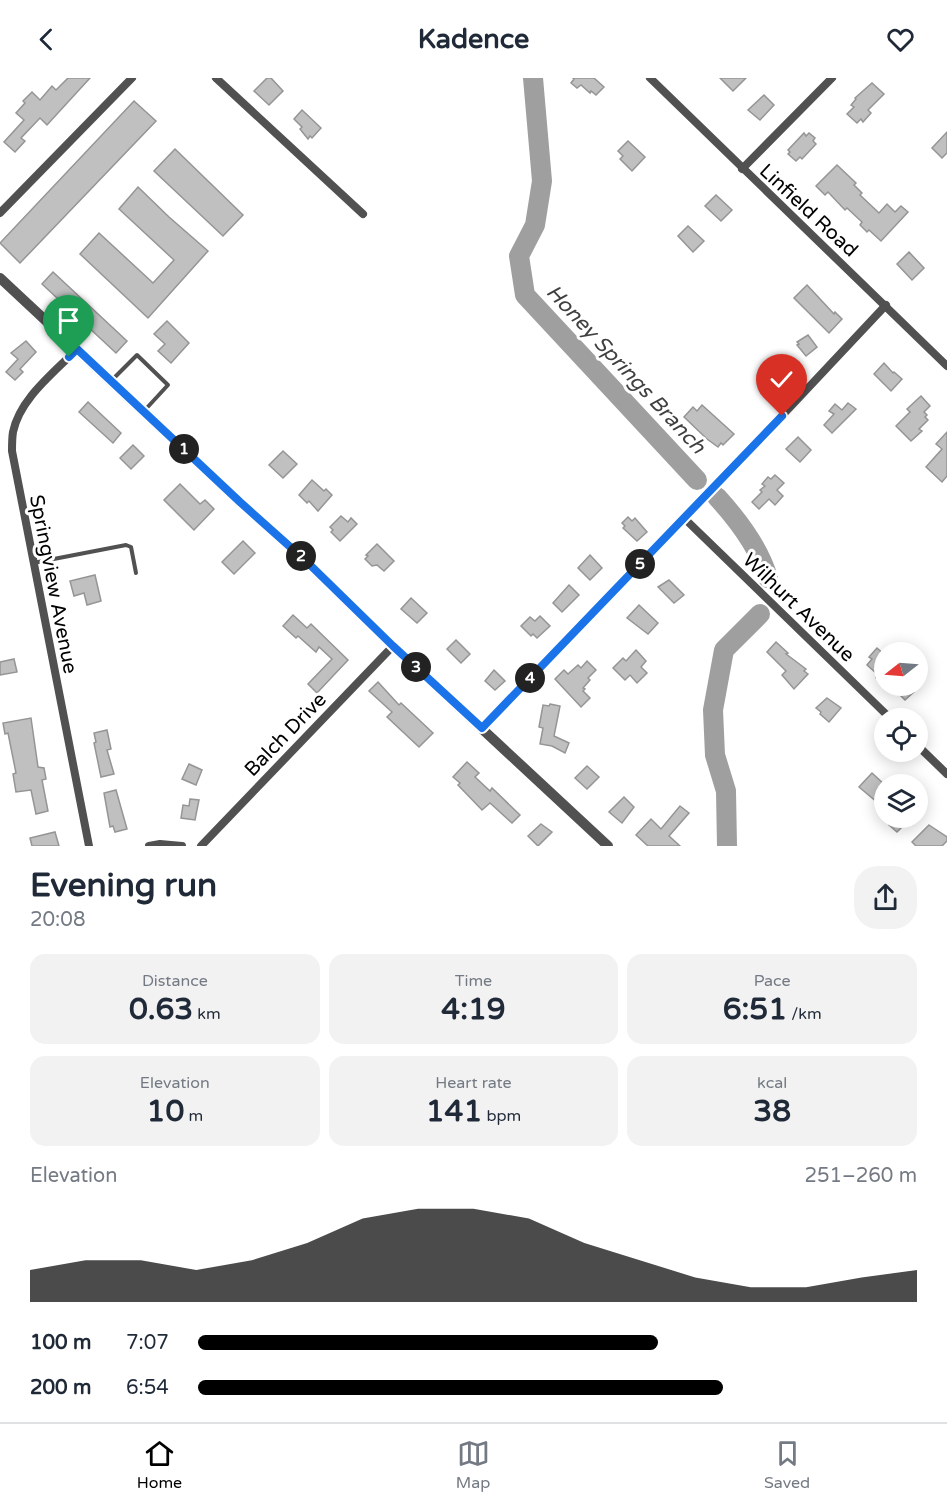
<!DOCTYPE html>
<meta charset="utf-8">
<style>
:root{--surface:#fff;--page:#f2f2f3;--text:#1f2937;--muted:#747a83;--line:#e0e1e3;--accent:#000}
body{margin:0;font-family:"Varela Round",sans-serif;background:var(--page);color:var(--text);height:100vh;display:flex;flex-direction:column;font-size:22px;white-space:nowrap}
*{box-sizing:border-box;margin:0}
p{font-size:20px;color:var(--muted)}
.icon{flex:none;width:33px;height:33px;fill:none;stroke:currentColor;stroke-width:2;stroke-linecap:round;stroke-linejoin:round}
.map{position:relative;height:768px;overflow:hidden}
.sheet{display:flex;flex-direction:column;background:var(--surface);flex:1}
.sheet>*{flex:none}
.needle{width:39px;rotate:253deg}
.tools{position:absolute;left:874px;top:564px;display:grid;gap:12px}
.tools a{display:grid;place-items:center;width:54px;height:54px;border-radius:50%;background:var(--surface);box-shadow:0 3px 15px #0003;font-size:30px}
.pin{position:absolute;display:grid;place-items:center;width:51px;height:51px;color:#fff;margin:-62px -26px;border-radius:50% 50% 50% 0;rotate:-45deg;box-shadow:0 0 6px #0007}
.pin .icon{rotate:45deg}
.km{position:absolute;width:30px;height:30px;margin:-15px;border-radius:50%;background:#222;color:#fff;font-size:16px;line-height:30px;text-align:center}
.round{display:grid;place-items:center;flex:none;width:63px;height:63px;border-radius:24px;background:var(--page)}
.headline{display:flex;align-items:center;justify-content:space-between;height:102px;padding:0 30px}
h1{font-size:33px;font-weight:800;line-height:45px}
.metrics{display:grid;grid-template-columns:repeat(3,1fr);gap:9px;height:102px;padding:6px 30px}
.metrics div{display:grid;align-content:center;border-radius:15px;background:var(--page);text-align:center}
.metrics b{font-size:30px;font-weight:800}
.metrics small{font-size:16px;font-weight:400}
.metrics p{font-size:16px}
.chart{height:168px;padding:12px 30px}
.chart p{display:flex;justify-content:space-between}
.chart svg{width:100%;height:108px;margin-top:6px;fill:var(--accent);opacity:.7}
ul{padding:0 30px;list-style:none;font-size:20px}
li{display:grid;grid-template-columns:96px 72px 1fr;align-items:center;height:45px}
li i{height:15px;border-radius:8px;background:var(--accent)}
header{display:flex;justify-content:space-between;align-items:center;height:78px;padding:0 30px;background:var(--surface);font-size:27px;font-weight:800}
.tab-bar{display:flex;justify-content:space-around;align-items:center;height:84px;border-top:2px solid var(--line);background:var(--surface);font-size:16px;color:var(--muted)}
.tab-bar a{display:grid;justify-items:center;gap:3px}
.tab-bar .on{color:var(--accent)}
.map>svg:first-child{display:block}
</style>
<header><svg class="icon" aria-label="back" viewBox="0 0 24 24"><path d="M15 5l-7 7 7 7"/></svg>Kadence<svg class="icon" aria-label="heart" viewBox="0 0 24 24"><path d="M12 20l-8-8c-3-5 5-10 8-4 3-6 11-1 8 4z"/></svg></header>
<div class="map">
<svg width="947" height="768" viewBox="0 0 947 768">
<rect width="100%" height="100%" fill="#fff"/>
<g fill="none" stroke-linecap="round" stroke-linejoin="round">
<!-- river -->
<g stroke="#9f9f9f" stroke-width="20">
<path d="M533 0 542 103 535 147 519 178 525 217 697 402"/>
<path d="M717 419C738 442 759 469 768 500"/>
<path d="M727 768 726 713 715 677 713 632 724 572 760 536"/>
</g>
</g>
<!-- building -->
<g fill="#c0c0c0" stroke="#959595" stroke-width="1.5">
<path d="M68 0H90L47 47 40 40 21 60 25 63 15 74 4 64 24 42 16 35 25 25 23 23 32 14 40 22 52 8 56 12Z"/>
<path d="M267 0H271L283 13 269 27 254 13Z"/>
<path d="M573 0H594L604 9 596 17 591 13 590 15 581 7 577 10 571 5 574 1Z"/>
<path d="M720 0H746L733 13Z"/>
<path d="M872 5 884 16 868 32 871 35 863 44 861 41 857 45 847 36 854 29 851 27 856 21 855 20Z"/>
<path d="M764 17 774 27 760 42 748 32Z"/>
<path d="M134 23 156 43 20 185 0 165Z"/>
<path d="M302 32 321 50 312 60 310 58 308 61 300 51 302 49 294 41Z"/>
<path d="M947 54V75L942 80 932 70Z"/>
<path d="M804 55 806 58 809 55 815 60 813 63 816 66 802 81 800 79 796 83 788 76 790 74 788 72Z"/>
<path d="M628 63 645 79 632 93 620 81 623 78 618 73Z"/>
<path d="M175 71 243 137 223 158 154 93Z"/>
<path d="M837 87 856 105 854 107 862 115 860 117 879 135 887 126 895 134 901 128 908 134 881 163 869 152 867 154 860 147 862 144 847 130 845 132 828 114 825 117 816 108Z"/>
<path d="M138 109 169 139 208 173 148 240 80 176 99 155 153 205 174 182 119 131Z"/>
<path d="M716 117 732 132 721 143 705 128Z"/>
<path d="M688 148 704 163 693 174 678 158Z"/>
<path d="M909 174 924 190 912 202 897 186Z"/>
<path d="M53 194 127 263 116 275 42 206Z"/>
<path d="M807 207 834 236 835 234 842 241 829 255 794 220Z"/>
<path d="M167 243 189 265 171 285 158 273 165 266 154 256Z"/>
<path d="M808 257 817 269 806 278 797 267 799 266 797 264Z"/>
<path d="M26 263 36 274 20 291 23 294 15 302 6 294 18 281 11 275Z"/>
<path d="M783 280 790 287 782 295 785 297 779 303 769 294Z"/>
<path d="M884 285 893 295 894 294 902 301 891 313 874 296Z"/>
<path d="M921 318 930 328 924 334 927 337 925 339 928 342 919 351 922 353 911 363 896 348 910 334 907 331Z"/>
<path d="M88 324 121 355 113 365 79 334Z"/>
<path d="M848 325 856 331 832 355 824 347 834 336 829 333 835 326 842 332Z"/>
<path d="M702 327 734 356 723 367 721 365 718 369 707 361 684 339 693 329 697 333Z"/>
<path d="M947 354V398L942 404 926 389 942 371 936 366Z"/>
<path d="M798 359 811 372 800 384 786 371Z"/>
<path d="M133 367 144 378 131 391 120 380Z"/>
<path d="M283 373 297 386 283 400 269 387Z"/>
<path d="M775 397 784 405 777 412 783 418 775 427 769 421 759 431 752 424 762 414 760 412 765 408 762 406 768 399 771 401Z"/>
<path d="M312 402 324 413 326 411 332 417 318 433 309 423 307 425 299 417Z"/>
<path d="M180 406 200 426 205 422 214 431 194 452 164 422Z"/>
<path d="M341 438 348 444 351 440 357 446 340 463 331 454 333 452 330 449Z"/>
<path d="M628 439 632 443 635 440 647 454 637 463 623 450 625 448 622 445Z"/>
<path d="M243 463 255 475 234 496 222 484Z"/>
<path d="M377 466 394 483 384 493 377 487 372 488 365 481 368 478 366 477Z"/>
<path d="M590 477 602 490 590 502 578 490Z"/>
<path d="M95 497 101 523 87 527 84 515 74 518 70 503Z"/>
<path d="M669 502 684 517 674 525 658 509Z"/>
<path d="M569 507 579 517 562 534 553 525Z"/>
<path d="M411 520 427 535 417 545 401 531Z"/>
<path d="M639 527 658 545 648 556 627 540Z"/>
<path d="M293 537 307 550 311 546 348 582 317 615 308 606 332 581 319 569 316 574 298 558 296 560 283 548Z"/>
<path d="M540 538 550 548 537 560 533 556 531 558 521 548 530 539 535 543Z"/>
<path d="M456 562 470 576 461 585 447 571Z"/>
<path d="M776 564 788 575 786 576 806 591 804 593 808 596 794 611 782 597 786 593 767 574Z"/>
<path d="M877 570 885 577V589L876 599V595L867 587 872 581 869 579Z"/>
<path d="M636 572 646 583 641 589 647 595 637 605 630 597 625 602 613 590 623 580 626 583Z"/>
<path d="M14 581 17 594 0 597V584Z"/>
<path d="M587 583 596 592 588 600 590 602 583 610 585 611 583 613 590 620 581 629 555 601 564 592 568 596 578 587 581 590Z"/>
<path d="M494 592 505 603 495 612 485 603Z"/>
<path d="M378 604 399 627 401 625 433 655 419 669 387 639 392 634 369 613Z"/>
<path d="M891 608H908L914 614 905 622Z"/>
<path d="M827 620 841 630 829 644 820 636 821 634 816 630Z"/>
<path d="M550 626 560 628 554 658 569 665 565 675 552 668 540 666 543 650 539 649 543 627 549 628Z"/>
<path d="M31 640 38 689 44 690 46 701 42 702 48 733 36 736 31 712 16 714 13 696 16 695 8 655 5 656 3 645Z"/>
<path d="M107 652 111 671 107 672 114 696 101 699 94 665 96 664 94 655Z"/>
<path d="M467 684 479 695 475 699 490 713 492 710 520 737 512 745 490 725 482 732 458 707 460 705 453 699Z"/>
<path d="M189 686 202 692 196 707 182 701Z"/>
<path d="M587 688 599 699 587 711 575 700Z"/>
<path d="M872 695 885 707V731L859 709Z"/>
<path d="M116 712 127 751 115 754 113 748 110 749 104 715Z"/>
<path d="M624 719 634 729 622 745 609 734Z"/>
<path d="M190 721 199 722 195 742 181 740 183 727 189 728Z"/>
<path d="M680 728 689 735 669 758 680 768H648L636 757 651 741 661 751Z"/>
<path d="M895 740H911L897 754 889 747Z"/>
<path d="M541 746 552 754 538 768 528 758Z"/>
<path d="M929 747 947 759V763L942 768H916L912 764Z"/>
<path d="M55 754 59 768H32L30 760Z"/>
</g>
<g fill="none" stroke-linecap="round" stroke-linejoin="round">
<!-- service -->
<g stroke="#515151" stroke-width="4">
<path d="M112 302 137 277 168 307 144 333"/>
<path d="M33 485 126 467 131 469 136 495"/>
</g>
<!-- minor -->
<g stroke="#515151" stroke-width="8">
<path d="M216 0 363 136"/>
<path d="M650 0 947 288"/>
<path d="M742 91 832 0"/>
<path d="M0 135 132 0"/>
<path d="M77 271C55 294 20 320 13 354 12 360 12 367 12 373L89 768"/>
<path d="M685 441 890 640"/>
<path d="M482 650 685 441 886 227"/>
<path d="M918 668 947 696"/>
<path d="M149 768 160 766 182 768"/>
<path d="M201 768 393 568"/>
</g>
<!-- tertiary -->
<path stroke="#515151" stroke-width="10" d="M0 200 240 424 306 483 393 568 608 768"/>
</g>
<g fill="none" stroke-linecap="round" stroke-linejoin="round">
<!-- route casing -->
<g stroke="#fff" stroke-width="12">
<path id="route" d="M69 279 77 271 240 424 306 483 393 568 482 650 782 338"/>
</g>
<!-- route -->
<use href="#route" stroke="#1a73e8" stroke-width="8"/>
</g>
<g text-anchor="middle" stroke-width="6" stroke-linejoin="round" paint-order="stroke">
<!-- street labels -->
<g font-size="20" fill="#000" stroke="#fff">
<text transform="translate(809 132) rotate(43)" y="7">Linfield Road</text>
<text transform="translate(54 506) rotate(79)" y="7">Springview Avenue</text>
<text transform="translate(799 529) rotate(44)" y="7">Wilhurt Avenue</text>
<text transform="translate(285 656) rotate(-46)" y="7">Balch Drive</text>
</g>
<!-- water labels -->
<g font-size="21" font-style="italic" fill="#404040" stroke="#fff">
<text transform="translate(626 291) rotate(47)" y="7">Honey Springs Branch</text>
</g>
</g>
</svg>
<div class="tools">
<a><svg class="needle" viewBox="-14 -14 28 28"><path d="M0-13l5 13h-10z" fill="#e53935"/><path d="M0 13l5-13h-10z" fill="#747a83"/></svg></a>
<a><svg class="icon" aria-label="locate" viewBox="0 0 24 24"><circle cx="12" cy="12" r="6"/><path d="M12 2v4M12 18v4M2 12h4M18 12h4"/></svg></a>
<a><svg class="icon" aria-label="layers" viewBox="0 0 24 24"><path d="M12 4l9 5-9 5-9-5zM3 14l9 5 9-5"/></svg></a>
</div>
<div class="pin" style="left:69px;top:279px;background:#1e9e55"><svg class="icon" aria-label="arrive" viewBox="0 0 24 24"><path d="M6 21V4h12l-3 4 3 4H6"/></svg></div>
<div class="pin" style="left:782px;top:338px;background:#d93025"><svg class="icon" aria-label="check" viewBox="0 0 24 24"><path d="M5 12l5 5 9-10"/></svg></div>
<b class="km" style="left:184px;top:371px">1</b>
<b class="km" style="left:301px;top:478px">2</b>
<b class="km" style="left:416px;top:589px">3</b>
<b class="km" style="left:530px;top:600px">4</b>
<b class="km" style="left:640px;top:486px">5</b>
</div>
<section class="sheet">
<div class="headline"><div><h1>Evening run</h1><p>20:08</p></div><a class="round"><svg class="icon" aria-label="share" viewBox="0 0 24 24"><path d="M12 15V3M7 8l5-5 5 5M5 13v7h14v-7"/></svg></a></div>
<div class="metrics">
<div><p>Distance</p><b>0.63<small> km</small></b></div>
<div><p>Time</p><b>4:19</b></div>
<div><p>Pace</p><b>6:51<small> /km</small></b></div>
</div>
<div class="metrics">
<div><p>Elevation</p><b>10<small> m</small></b></div>
<div><p>Heart rate</p><b>141<small> bpm</small></b></div>
<div><p>kcal</p><b>38</b></div>
</div>
<div class="chart"><p><span>Elevation</span>251–260 m</p>
<svg viewBox="0 0 160 44" preserveAspectRatio="none"><path d="M0 44V31L10 27L20 27L30 31L40 27L50 20L60 10L70 6L80 6L90 10L100 20L110 27L120 34L130 38L140 38L150 34L160 31V44z"/></svg>
</div>
<ul>
<li><b>100 m</b>7:07<i style="width:64%"></i></li>
<li><b>200 m</b>6:54<i style="width:73%"></i></li>
</ul>
</section>
<nav class="tab-bar">
<a class="on"><svg class="icon" aria-label="home" viewBox="0 0 24 24"><path d="M3 11l9-7 9 7M6 9v11h12V9"/></svg>Home</a>
<a><svg class="icon" aria-label="map" viewBox="0 0 24 24"><path d="M3 6l6-2 6 2 6-2v14l-6 2-6-2-6 2zM9 4v14M15 6v14"/></svg>Map</a>
<a><svg class="icon" aria-label="saved" viewBox="0 0 24 24"><path d="M7 4h10v16l-5-4-5 4z"/></svg>Saved</a>
</nav>
